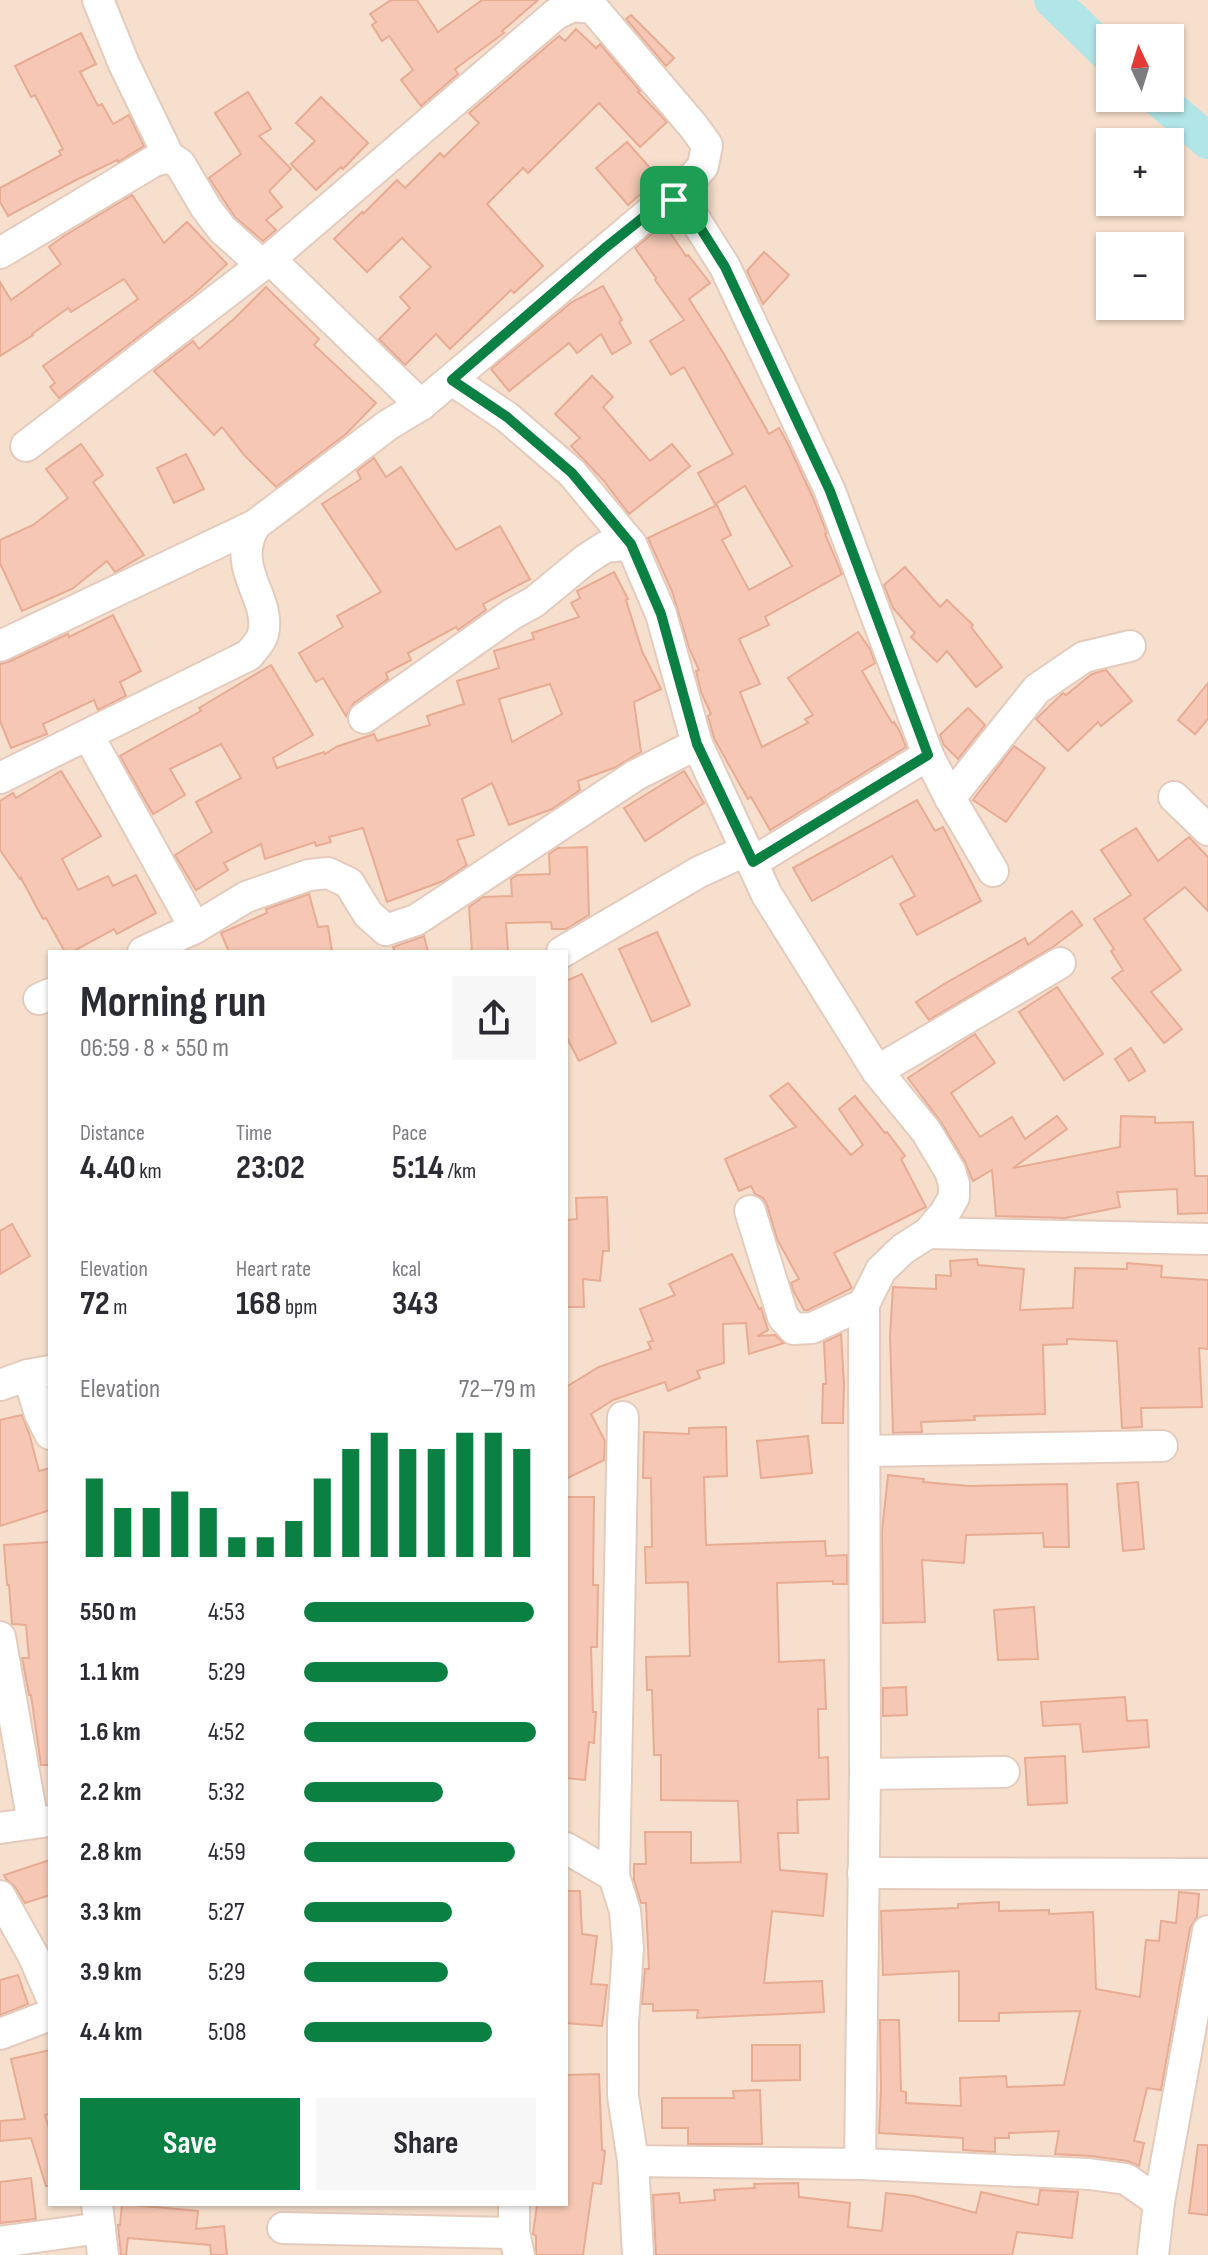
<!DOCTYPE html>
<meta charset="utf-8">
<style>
:root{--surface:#fff;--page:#f7f7f7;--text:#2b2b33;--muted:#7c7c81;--accent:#0b8043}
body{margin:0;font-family:"Sofia Sans Condensed",sans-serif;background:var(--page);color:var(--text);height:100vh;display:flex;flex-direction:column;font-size:30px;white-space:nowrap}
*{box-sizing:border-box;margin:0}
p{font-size:26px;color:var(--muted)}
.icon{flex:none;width:44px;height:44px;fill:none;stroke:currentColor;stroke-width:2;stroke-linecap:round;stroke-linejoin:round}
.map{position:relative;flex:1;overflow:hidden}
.panel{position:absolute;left:48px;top:950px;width:520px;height:1256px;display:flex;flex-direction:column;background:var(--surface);border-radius:0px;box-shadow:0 2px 6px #0004}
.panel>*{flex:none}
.needle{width:52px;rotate:356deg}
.controls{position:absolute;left:1096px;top:24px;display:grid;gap:16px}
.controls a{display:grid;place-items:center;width:88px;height:88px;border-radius:0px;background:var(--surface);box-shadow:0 2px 6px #0004;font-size:40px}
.pin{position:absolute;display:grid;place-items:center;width:68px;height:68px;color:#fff;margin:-34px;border-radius:16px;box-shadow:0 4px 12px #0006}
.round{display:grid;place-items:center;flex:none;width:84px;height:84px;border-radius:0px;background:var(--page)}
.summary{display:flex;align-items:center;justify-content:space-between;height:136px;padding:0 32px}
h1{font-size:44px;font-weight:700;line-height:60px}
.figures{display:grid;grid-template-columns:repeat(3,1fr);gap:12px;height:136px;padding:8px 32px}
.figures div{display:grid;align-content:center}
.figures b{font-size:34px;font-weight:700}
.figures small{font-size:22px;font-weight:400}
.figures p{font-size:22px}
.chart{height:224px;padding:16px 32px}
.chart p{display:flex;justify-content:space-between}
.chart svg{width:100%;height:144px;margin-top:8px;stroke:var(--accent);stroke-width:6}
.button{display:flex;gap:16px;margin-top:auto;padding:16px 32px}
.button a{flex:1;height:92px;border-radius:0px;background:var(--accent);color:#fff;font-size:32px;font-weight:700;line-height:92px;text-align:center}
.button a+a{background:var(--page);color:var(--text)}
ul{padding:0 32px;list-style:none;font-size:26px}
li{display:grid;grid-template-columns:128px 96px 1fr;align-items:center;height:60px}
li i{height:20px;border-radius:10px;background:var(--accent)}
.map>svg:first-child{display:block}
</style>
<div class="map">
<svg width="1208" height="2255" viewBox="0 0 1208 2255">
<rect width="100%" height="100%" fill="#feeede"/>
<!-- residential -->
<path fill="#f6dfcc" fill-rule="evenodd" d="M0 0H1208V2255H0ZM1110 38H1170V98H1110ZM1110 142H1170V202H1110ZM1110 246H1170V306H1110ZM50 952H566V2204H50Z"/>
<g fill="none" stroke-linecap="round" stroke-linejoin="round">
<!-- river -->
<g stroke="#b2e5e8" stroke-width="36">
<path d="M1052 0 1110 56"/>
<path d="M1158 98 1208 141"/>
</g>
</g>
<!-- building -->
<g fill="#f5c7b4" stroke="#e8ab93" stroke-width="2" fill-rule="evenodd">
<path d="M391 0H417L438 32 482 0H538L502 31 504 33 455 69 458 74 421 106 401 80 413 70 389 36 382 41 372 25 376 22 370 14Z"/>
<path d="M631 15 674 58 666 66 626 19Z"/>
<path d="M576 29 596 48 600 44 640 91 638 92 667 122 640 147 599 103 528 173 523 168 487 204 543 266 514 293 511 290 450 349 436 334 405 365 379 339 410 308 400 297 431 267 402 238 367 272 334 239 362 212 363 214 397 180 405 188 440 153 444 157 479 123 469 113 559 36 565 41Z"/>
<path d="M81 33 96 64 80 72 98 106 102 104 113 124 129 115 144 146 118 162 117 160 74 181 8 216 0 202V188L61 155 59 151 63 149 35 95 31 97 15 66Z"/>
<path d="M248 92 271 129 259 136 291 169 269 191 282 207 266 220 276 230 263 241 235 217 209 178 241 154 215 113Z"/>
<path d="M321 97 368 143 343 169 341 167 316 190 291 164 315 141 296 123Z"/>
<path d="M627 142 659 178 628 205 596 168Z"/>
<path d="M132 195 164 243 187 222 227 264 194 294 59 398 50 387 55 383 43 366 138 299 124 279 71 312 68 308 32 334 33 335 0 356V282L11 300 61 264 49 247 64 236Z"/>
<path d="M664 224 686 256 688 255 710 283 689 299 724 354 769 434 779 428 788 444 813 498 827 533 825 534 842 574 765 617 769 625 739 639 760 684 740 692 762 747 808 723 805 719 813 715 788 678 858 632 870 649 875 663 862 671 892 723 894 722 900 732 906 747 770 830 751 797 748 799 714 738 708 716 711 714 701 692 696 671 699 670 689 648 672 591 648 538 717 505 731 535 722 540 749 590 792 566 745 486 715 504 698 473 733 454 684 367 671 375 650 341 684 320 655 280 656 278 635 248Z"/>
<path d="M764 252 789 275 763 304 747 271Z"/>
<path d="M603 286 622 320 619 322 631 343 612 354 601 334 577 353 569 343 509 391 491 369 572 302Z"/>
<path d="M266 287 319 339 314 345 376 403 346 434 276 487 245 456 222 427 214 435 154 371 193 341 199 349 235 318Z"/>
<path d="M592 376 613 397 603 407 650 461 672 444 690 466 629 514 604 481 571 446 580 438 555 414Z"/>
<path d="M81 444 103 475 93 482 144 555 115 572 107 561 72 589 22 611 0 563V540L33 525 68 498 46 469Z"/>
<path d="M186 454 204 489 174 503 157 468Z"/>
<path d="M374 458 386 477 401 467 456 550 500 526 530 579 483 604 486 610 458 630 456 627 408 653 411 660 386 673 388 679 354 703 346 716 323 678 316 682 299 653 343 627 337 616 381 592 322 504 361 479 357 471Z"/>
<path d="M905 567 940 607 947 600 973 625 971 627 1002 667 976 687 947 651 937 662 911 637 915 633 893 608 884 585Z"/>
<path d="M614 572 628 599 626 600 642 651 661 689 634 702 641 752 616 767 578 781 580 790 552 809 509 825 492 783 462 799 474 835 457 840 467 865 443 881 387 902 363 828 329 837 331 842 316 846 315 842 265 859 261 844 224 863 228 870 196 890 175 855 212 832 196 802 241 778 221 744 170 769 185 795 153 814 120 756 201 711 199 708 271 665 313 735 273 758 277 768 324 752 325 754 336 747 374 734 377 741 430 725 427 716 464 704 457 681 499 668 494 651 534 639 532 633 579 617 571 603 580 598 577 591ZM550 684 562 714 512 742 499 699Z"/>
<path d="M113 615 141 671 120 682 126 696 98 710 94 700 43 724 47 734 11 748 0 721V664L8 662 68 634 69 637Z"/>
<path d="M1106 670 1132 701 1101 726 1098 722 1068 751 1036 719 1063 693 1066 695 1092 674Z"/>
<path d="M1208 683V719L1195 734 1178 720Z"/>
<path d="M968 708 985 725 958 759 944 745 940 735Z"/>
<path d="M1014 746 1045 768 1006 822 973 800Z"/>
<path d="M61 771 101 836 62 859 78 890 108 876 113 886 136 875 156 913 117 934 114 929 72 952H65L46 918 43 919 21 878 20 879 0 850V801L13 793 16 798Z"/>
<path d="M684 771 704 803 645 841 624 808Z"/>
<path d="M917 800 935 831 943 827 981 901 917 935 900 904 915 896 892 856 812 901 793 868Z"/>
<path d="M1136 828 1158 861 1189 837 1208 857V911L1185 887 1144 919 1181 970 1151 992 1182 1029 1164 1043 1112 978 1123 970 1111 951 1114 949 1094 919 1131 895 1101 850Z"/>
<path d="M587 847 589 915 566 929H552L551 922 506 923 508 952H472L469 907 483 897 512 896 511 879 517 875 550 874 549 854 558 848Z"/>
<path d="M309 894 318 927 328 926 332 952H229L221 933 267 913 266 909Z"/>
<path d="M1072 911 1082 925 1053 947 929 1020 916 1002 944 984 1025 938 1028 945Z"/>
<path d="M657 932 690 1005 652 1022 619 949Z"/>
<path d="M424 936 428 952H395L393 947Z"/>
<path d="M582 974 616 1043 579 1061 566 1036V981Z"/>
<path d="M1057 987 1103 1054 1064 1080 1019 1012Z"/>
<path d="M975 1034 995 1063 951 1093 980 1137 1012 1117 1025 1139 1057 1116 1067 1129 1013 1168 1120 1147 1121 1116 1155 1117V1123L1193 1122 1195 1176H1208V1213L1178 1214 1177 1189 1117 1192 1120 1207 1065 1218 996 1216 992 1170 973 1181 965 1162 941 1122 908 1078Z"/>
<path d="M1131 1048 1145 1071 1129 1081 1115 1059Z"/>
<path d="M788 1083 851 1155 863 1145 839 1109 855 1096 885 1133 887 1132 905 1156 901 1159 926 1207 834 1253 852 1288 808 1310H804L793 1290 791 1283 799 1279 777 1239 767 1205 763 1198 755 1194 751 1186 739 1191 725 1159 796 1127 770 1096Z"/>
<path d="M607 1197 609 1251H603L600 1281 583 1279 584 1307H566V1220L577 1219 576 1198Z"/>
<path d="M12 1224 30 1256 0 1274V1231Z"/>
<path d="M732 1254 759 1309 761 1308 768 1330 757 1336 775 1335 784 1343 749 1354 746 1323 723 1324 724 1363 697 1371 700 1378 668 1391 665 1382 613 1400 591 1414 605 1441 604 1460 566 1479V1387L599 1367 651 1349 648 1342 653 1341 640 1309 675 1295 669 1284Z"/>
<path d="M977 1259 978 1265 1024 1269 1020 1310 1073 1308 1075 1268 1127 1269V1263L1162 1266 1161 1277 1208 1280V1349L1199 1348 1202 1407 1141 1408 1142 1427 1122 1428 1117 1341 1067 1339V1344L1043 1345 1045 1414 974 1416 975 1420 921 1422 922 1432 893 1433 890 1336 893 1287 936 1289V1275L951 1276 950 1261Z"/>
<path d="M841 1334 844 1384 843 1423H822L823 1384H826L824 1342Z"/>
<path d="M22 1415 29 1433 39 1471 50 1468V1510L0 1526V1420Z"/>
<path d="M726 1427 727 1476 704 1477 706 1545 825 1541 826 1556 847 1555V1584H833V1581L777 1583 779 1662 824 1660 826 1709H818L819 1758 828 1757 829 1799 797 1800 798 1833H778L780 1870 827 1874 823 1916 772 1911 764 1983 822 1981 824 2012 697 2018 698 2010 653 2011V2004H642L645 1969H649L646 1903H641L634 1880V1864H646L645 1832H691V1863L741 1862 738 1801 661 1800V1755H654L652 1690H647L646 1657 690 1656 688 1582 646 1583 645 1547H652L651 1478H643L644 1432 689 1434V1428Z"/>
<path d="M808 1436 812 1473 761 1478 757 1441Z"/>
<path d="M888 1475 924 1479 923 1482 969 1486 1067 1484 1069 1547H1044L1043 1533 966 1535 964 1563 922 1560 925 1622 883 1623 882 1531Z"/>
<path d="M1138 1482 1144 1549 1123 1551 1117 1484Z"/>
<path d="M566 1497H594L593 1585H598L597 1647H591L593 1712H596L594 1743 589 1742 585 1780 566 1778Z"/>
<path d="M50 1542V1765H41L31 1695H29L23 1662 22 1658H29L26 1625 12 1624 9 1585H7L4 1545Z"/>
<path d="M1034 1607 1038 1659 998 1660 994 1610Z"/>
<path d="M906 1687 907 1715 883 1716V1688Z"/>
<path d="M1125 1697 1127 1721 1147 1720 1149 1747 1083 1752 1080 1724 1043 1726 1041 1702Z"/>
<path d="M1065 1756 1067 1803 1028 1805 1025 1758Z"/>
<path d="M50 1860V1895L25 1903 15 1887 6 1879 4 1875Z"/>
<path d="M566 1891H580L582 1934 597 1936 591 1984 607 1985 602 2026 566 2023Z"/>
<path d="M1179 1892 1199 1894 1197 1917 1190 1928 1161 2090 1147 2088 1134 2141 1144 2143 1139 2166 1128 2161 1091 2156 1055 2154 1059 2131 1009 2133V2138H995V2152L963 2150V2138L879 2133 881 2090 880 2020H899L901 2091 906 2092V2103L961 2106 960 2078 1006 2076 1007 2087 1064 2085 1080 2011 999 2013V2021H959V1971L883 1975 881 1911 958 1908V1904L999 1902V1911L1049 1910V1914L1093 1912 1096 1989 1140 1997 1146 1940 1159 1941 1161 1921 1176 1923Z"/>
<path d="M18 1975 28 2004 0 2015V1980Z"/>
<path d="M752 2045H800V2080L752 2081Z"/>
<path d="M50 2050V2114L45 2115 50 2131V2186H46L31 2138 0 2141V2121L25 2119 11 2059Z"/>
<path d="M599 2074 602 2150 605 2151 601 2184 593 2183 583 2255H536V2236L533 2234 537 2204H566V2075Z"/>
<path d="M760 2090 762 2144H688V2128H662V2098H734L733 2091Z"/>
<path d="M1198 2145H1208V2215L1189 2213Z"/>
<path d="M31 2178 36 2219 0 2223V2182Z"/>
<path d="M798 2183 799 2197 850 2203 848 2227 882 2231 886 2193 914 2196 976 2213 981 2192 1038 2205 1040 2190 1078 2192 1072 2238 1017 2232 1012 2255H656L653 2195 679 2193 680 2203 715 2200 714 2190 755 2188 754 2184Z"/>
<path d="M122 2204 198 2211 196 2229 224 2226 227 2255H211L210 2245 128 2238 126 2255H121L118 2225H120Z"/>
</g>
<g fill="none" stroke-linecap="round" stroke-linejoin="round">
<!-- minor casing -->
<g stroke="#e4cbbd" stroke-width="34">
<g id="minor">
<path d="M98 0 124 64 169 157"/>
<path d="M0 253 154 161 169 157 180 164 206 208 222 229 262 265"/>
<path d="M270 259 421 405"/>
<path d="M452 380 507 417 572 473 631 544 661 614 697 744 767 895 877 1071 926 1131 950 1171 954 1184V1197L945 1213 928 1233 903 1249 881 1270 864 1304 865 1774 860 2164"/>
<path d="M26 446 270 259 556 14 573 6 593 8 694 127 707 145 703 166 674 200"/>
<path d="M0 646 255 525 388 425 421 405 660 204 674 200 686 205 725 267 830 491 928 755 950 798 993 871"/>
<path d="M364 718 512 614 534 602 585 560 605 547 631 544"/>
<path d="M88 735 195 928"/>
<path d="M0 778 249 655C254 648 261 642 263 634 272 597 229 569 255 525"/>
<path d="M1174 797 1208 830"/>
<path d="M950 798 1037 689 1084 657 1130 646"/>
<path d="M753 862 928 755"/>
<path d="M143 952 195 928 246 897 309 875 328 873 349 883 368 914 386 930 416 920 636 775 697 744"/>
<path d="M562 952 699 872 747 850"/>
<path d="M39 999 50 994"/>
<path d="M877 1071 1060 963"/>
<path d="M750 1211 783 1317 794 1329 812 1328 864 1304"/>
<path d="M928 1233 1208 1239"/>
<path d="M28 1375 40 1414 50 1434"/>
<path d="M0 1385 28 1375 50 1371"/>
<path d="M623 1417 614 1876 625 1911 628 1948 623 2023V2096L633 2161 638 2255"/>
<path d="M865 1451 1162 1446"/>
<path d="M0 1637 33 1823"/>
<path d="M865 1774 1004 1772"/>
<path d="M0 1828 50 1821"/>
<path d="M566 1848 614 1876"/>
<path d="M863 1873 1208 1874"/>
<path d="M0 1896 34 1957 50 1994"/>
<path d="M0 2034 50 2015"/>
<path d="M633 2161 860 2164 1089 2174 1126 2179 1159 2202"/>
<path d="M97 2204 103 2255"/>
<path d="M514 2204V2233L519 2255"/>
<path d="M283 2228 514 2233"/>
<path d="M0 2242 100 2228"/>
<path d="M1153 2255 1159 2202 1208 1931"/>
</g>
</g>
<!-- minor -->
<use href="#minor" stroke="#fff" stroke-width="30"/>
</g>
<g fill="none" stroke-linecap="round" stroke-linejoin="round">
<!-- route casing -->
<g stroke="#fff" stroke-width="16">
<path id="route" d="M674 200 686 205 725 267 830 491 928 755 753 862 697 744 661 614 631 544 572 473 507 417 452 380 605 248 660 204Z"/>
</g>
<!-- route -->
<use href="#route" stroke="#0b8043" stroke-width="10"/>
</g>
</svg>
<div class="controls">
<a><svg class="needle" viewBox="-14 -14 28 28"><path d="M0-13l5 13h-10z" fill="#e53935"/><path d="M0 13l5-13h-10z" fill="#7c7c81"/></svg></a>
<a>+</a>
<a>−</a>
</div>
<div class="pin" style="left:674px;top:200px;background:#1e9e55"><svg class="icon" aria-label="arrive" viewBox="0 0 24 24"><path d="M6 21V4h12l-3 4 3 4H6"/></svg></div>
<section class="panel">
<div class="summary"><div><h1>Morning run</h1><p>06:59 · 8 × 550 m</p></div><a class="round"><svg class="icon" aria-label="share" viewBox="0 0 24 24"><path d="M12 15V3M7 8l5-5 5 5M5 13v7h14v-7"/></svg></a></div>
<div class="figures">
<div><p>Distance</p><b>4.40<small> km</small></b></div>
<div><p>Time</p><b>23:02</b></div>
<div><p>Pace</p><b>5:14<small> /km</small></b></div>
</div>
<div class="figures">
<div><p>Elevation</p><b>72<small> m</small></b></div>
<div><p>Heart rate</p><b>168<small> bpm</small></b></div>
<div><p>kcal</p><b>343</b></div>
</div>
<div class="chart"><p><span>Elevation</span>72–79 m</p>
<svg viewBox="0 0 160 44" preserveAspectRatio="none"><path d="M5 44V20M15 44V29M25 44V29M35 44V24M45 44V29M55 44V38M65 44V38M75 44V33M85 44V20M95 44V11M105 44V6M115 44V11M125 44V11M135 44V6M145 44V6M155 44V11"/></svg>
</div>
<ul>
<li><b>550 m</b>4:53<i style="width:99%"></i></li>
<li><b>1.1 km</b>5:29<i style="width:62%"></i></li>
<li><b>1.6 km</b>4:52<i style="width:100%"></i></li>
<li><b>2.2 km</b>5:32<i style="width:60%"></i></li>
<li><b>2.8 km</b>4:59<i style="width:91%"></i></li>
<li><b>3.3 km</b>5:27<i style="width:64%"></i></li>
<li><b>3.9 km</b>5:29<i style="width:62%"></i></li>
<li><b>4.4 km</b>5:08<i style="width:81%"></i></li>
</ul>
<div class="button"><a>Save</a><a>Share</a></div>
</section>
</div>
